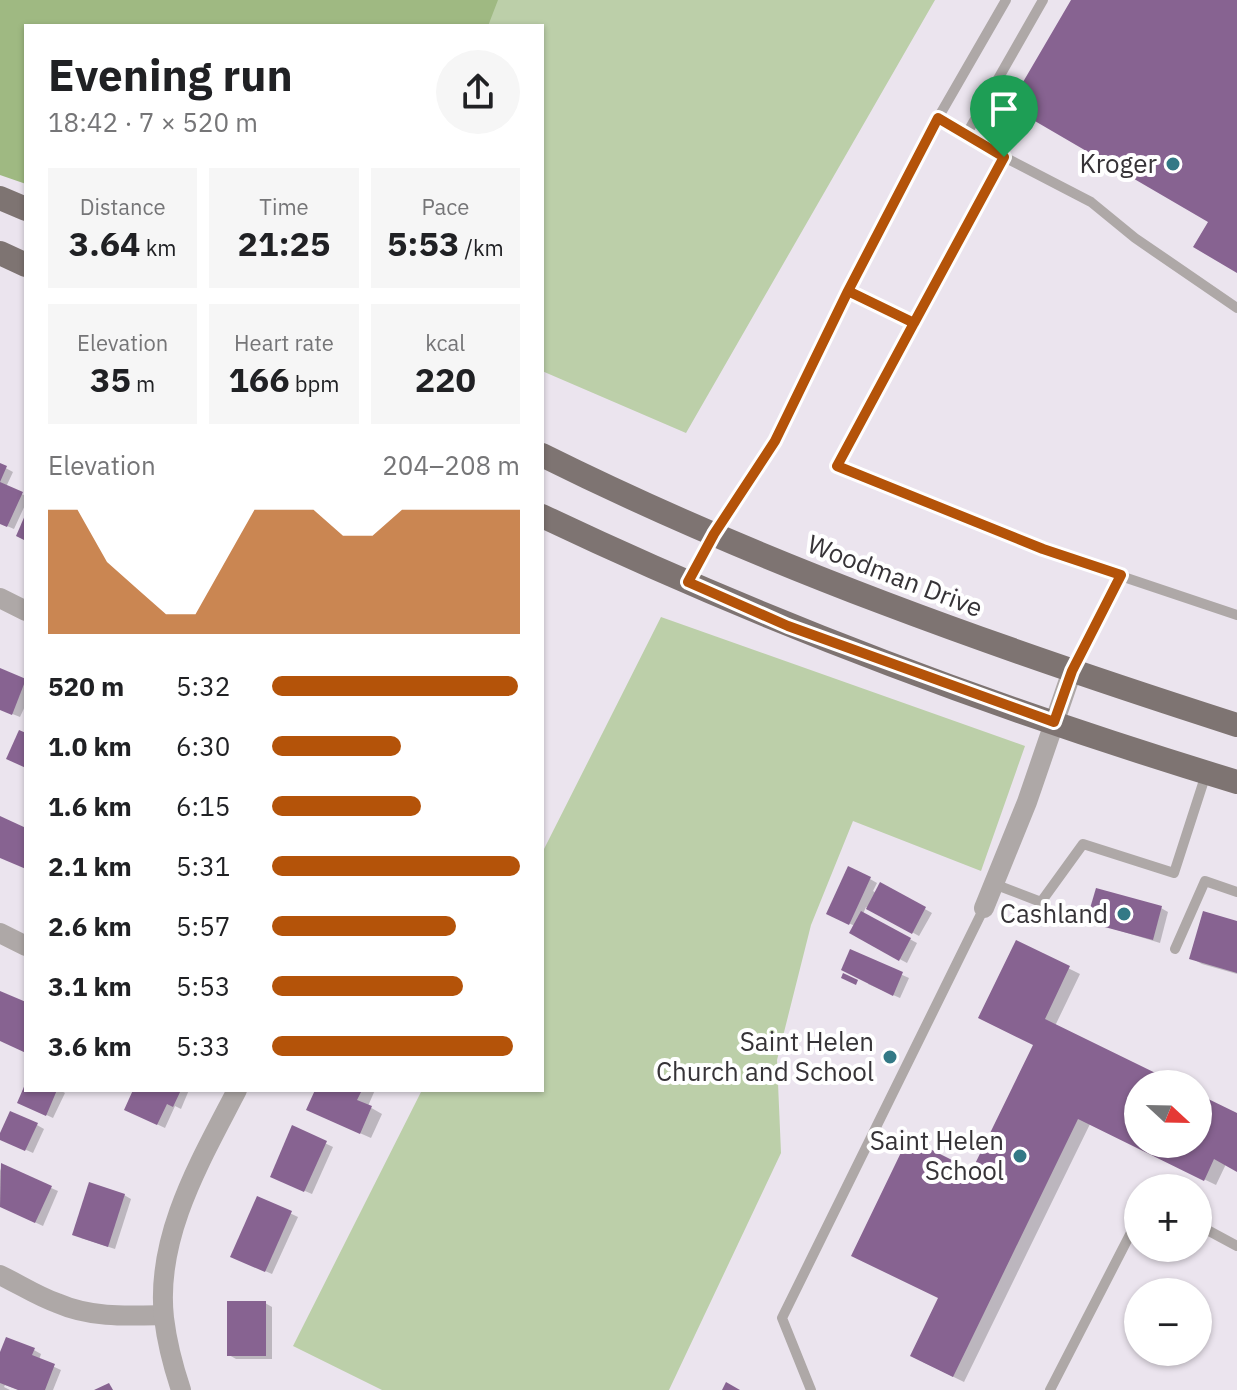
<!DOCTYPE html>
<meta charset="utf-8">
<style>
:root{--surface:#fff;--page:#f6f6f6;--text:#202124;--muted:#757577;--accent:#b45309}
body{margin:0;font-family:"IBM Plex Sans",sans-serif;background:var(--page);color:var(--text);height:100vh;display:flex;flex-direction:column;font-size:30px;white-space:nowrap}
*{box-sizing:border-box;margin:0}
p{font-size:26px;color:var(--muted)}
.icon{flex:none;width:44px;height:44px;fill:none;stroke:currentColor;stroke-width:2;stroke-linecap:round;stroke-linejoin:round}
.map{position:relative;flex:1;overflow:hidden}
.details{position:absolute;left:24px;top:24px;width:520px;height:1068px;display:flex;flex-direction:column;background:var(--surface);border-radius:0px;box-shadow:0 2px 6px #0004}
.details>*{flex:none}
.needle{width:52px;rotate:112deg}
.buttons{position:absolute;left:1124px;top:1070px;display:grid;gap:16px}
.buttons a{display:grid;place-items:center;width:88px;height:88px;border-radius:50%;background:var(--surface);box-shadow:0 2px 6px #0004;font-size:40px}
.pin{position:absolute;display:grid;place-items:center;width:68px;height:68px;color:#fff;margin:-82px -34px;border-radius:50% 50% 50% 0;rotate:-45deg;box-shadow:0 0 8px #0007}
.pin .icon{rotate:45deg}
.round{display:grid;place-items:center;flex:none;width:84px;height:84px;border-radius:42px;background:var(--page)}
.headline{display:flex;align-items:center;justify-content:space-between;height:136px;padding:0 24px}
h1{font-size:44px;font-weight:700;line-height:60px}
.figures{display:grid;grid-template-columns:repeat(3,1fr);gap:12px;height:136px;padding:8px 24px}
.figures div{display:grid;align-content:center;border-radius:0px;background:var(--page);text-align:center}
.figures b{font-size:34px;font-weight:700}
.figures small{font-size:22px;font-weight:400}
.figures p{font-size:22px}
.chart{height:224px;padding:16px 24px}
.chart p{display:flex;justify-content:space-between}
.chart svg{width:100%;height:144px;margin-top:8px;fill:var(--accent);opacity:.7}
ul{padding:0 24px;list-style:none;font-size:26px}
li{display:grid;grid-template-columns:128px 96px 1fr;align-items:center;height:60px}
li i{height:20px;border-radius:10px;background:var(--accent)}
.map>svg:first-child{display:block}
</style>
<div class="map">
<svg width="1237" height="1390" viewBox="0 0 1237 1390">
<rect width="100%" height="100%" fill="#ebe4ee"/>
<!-- green -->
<g fill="#bccfa9">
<path d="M0 0H935L686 433 542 371V26H26Z"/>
<path d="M661 617 1025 746 981 871 853 821 811 925 777 1060 781 1153 669 1390H382L293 1346 422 1090H542V853Z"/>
</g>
<!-- forest -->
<path fill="#9fb982" d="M0 0H498L488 26H26V184L0 175Z"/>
<!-- shadow -->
<g fill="#0003">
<path d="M0 465 13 472 6 487 26 496V503L14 529 0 523Z"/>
<path d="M0 670 26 681V704L20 717 0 709Z"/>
<path d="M870 879 877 883 873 891 876 893 880 884 932 913 919 936 866 907 863 914 917 943 907 963 851 933 855 926 835 917Z"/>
<path d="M1161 908 1168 912 1160 943 1088 921Z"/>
<path d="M1237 923V974L1202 964 1191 958Z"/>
<path d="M1017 943 1080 974 1055 1026 1174 1084H1138V1144H1198V1096L1237 1115V1170L1226 1164 1216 1185 1090 1124 964 1382 923 1362 973 1172 1035 1045Z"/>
<path d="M851 952 909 978 900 998 868 984 869 981Z"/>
<path d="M26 1087V1090H60L65 1093 53 1118 19 1102Z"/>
<path d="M135 1090H189L181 1109 175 1106 165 1128 133 1113Z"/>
<path d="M317 1090H375L368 1106 382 1114 371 1138 319 1115Z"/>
<path d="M37 1125 44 1129 33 1153 0 1138Z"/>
<path d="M293 1128 333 1147 312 1194 279 1180Z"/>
<path d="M2 1166 58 1191 43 1226 0 1206V1171Z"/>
<path d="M124 1195 131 1199 115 1249 81 1238Z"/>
<path d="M258 1198 298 1217 272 1274 240 1260Z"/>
<path d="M265 1303 272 1307V1359H236L229 1355Z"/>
<path d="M7 1340 34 1350 41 1354 39 1360 61 1370 53 1390H19L5 1385 4 1387 10 1390H0V1358Z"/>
</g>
<!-- building -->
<g fill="#876391">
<path d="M1071 0H1237V273L1193 247 1208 222 1009 106Z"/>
<path d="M0 463 7 466 0 482 23 492 7 527 0 524Z"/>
<path d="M26 513V541L16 536Z"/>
<path d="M0 668 26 679 12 715 0 710Z"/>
<path d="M19 730 26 733V768L6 759Z"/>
<path d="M0 816 26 828V869L0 858Z"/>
<path d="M848 866 871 877 849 925 826 914Z"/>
<path d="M880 882 926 907 912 934 866 909Z"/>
<path d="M1096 888 1162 906 1153 940 1086 922Z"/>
<path d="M861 911 911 938 899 961 849 933Z"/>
<path d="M1203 911 1237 921V973L1189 959Z"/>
<path d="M1016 940 1070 966 1045 1019 1178 1084H1138V1144H1198V1094L1237 1113V1172L1214 1159 1204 1181 1078 1119 953 1377 910 1356 938 1298 851 1256 908 1138 972 1170 1033 1045 978 1018Z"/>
<path d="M850 949 903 972 893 996 841 970Z"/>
<path d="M843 973 858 980 856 985 841 978Z"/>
<path d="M0 991 26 1002V1053L0 1041Z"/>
<path d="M26 1082V1090H57L46 1116 17 1103Z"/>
<path d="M133 1090H181L173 1107 167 1104 157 1125 124 1110Z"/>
<path d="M315 1090H362L357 1100 372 1106 360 1134 306 1110Z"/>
<path d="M10 1111 38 1123 25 1151 0 1140V1133Z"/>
<path d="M292 1125 327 1141 304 1192 270 1177Z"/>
<path d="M1 1163 52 1186 35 1223 0 1207Z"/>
<path d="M89 1182 125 1194 108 1247 72 1235Z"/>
<path d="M257 1196 292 1211 265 1272 230 1257Z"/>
<rect x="227" y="1301" width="39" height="55"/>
<path d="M6 1337 35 1348 32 1355 55 1364 45 1390H18L0 1383V1352Z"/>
<path d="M726 1382 740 1390H722Z"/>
<path d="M109 1383 113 1390H94Z"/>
</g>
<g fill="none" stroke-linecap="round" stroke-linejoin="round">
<!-- lane -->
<g stroke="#aea8a7" stroke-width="10">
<path d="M938 118 1006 0"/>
<path d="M966 135 1043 0"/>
<path d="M1004 157 837 466 1076 561 1237 615"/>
<path d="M848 291 914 323"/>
<path d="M689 581 714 534 775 441 848 291 938 118 1004 157 1091 202 1135 238 1237 308"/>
<path d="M1073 669 1121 575"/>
<path d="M994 884 1041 902 1083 844 1174 873 1206 774"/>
<path d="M1175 949 1205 881 1237 892"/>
<path d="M1198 1225 1237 1246"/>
<path d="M811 1390 782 1318 984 908"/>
<path d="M1050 1390 1138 1219"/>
</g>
<!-- street -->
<g stroke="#aea8a7" stroke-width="20">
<path d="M0 598 26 611"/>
<path d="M984 908 1027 802 1072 671"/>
<path d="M0 933 26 946"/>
<path d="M0 1275C19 1284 37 1296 57 1303 91 1318 127 1316 163 1315"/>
<path d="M181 1390C173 1366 167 1343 164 1318 155 1236 201 1160 237 1090"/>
</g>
<!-- primary -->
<g stroke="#7e7472" stroke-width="24">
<path d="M0 198 26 209"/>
<path d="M0 253 26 265"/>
<path d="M542 455C765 566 1000 649 1237 725"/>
<path d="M542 516C767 623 999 710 1237 782"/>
</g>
</g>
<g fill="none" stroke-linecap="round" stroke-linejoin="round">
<!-- route casing -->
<g stroke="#fff" stroke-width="16">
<path id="route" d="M1004 157 914 323 848 291 775 441 714 534 688 582 788 626 1054 722 1072 671 1121 575 1043 549 837 466 914 323 848 291 938 118 1004 157"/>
</g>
<!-- route -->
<use href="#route" stroke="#b45309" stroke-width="10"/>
</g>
<!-- markers -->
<g fill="#337986" stroke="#fff" stroke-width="3">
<circle cx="1173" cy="164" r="8"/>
<circle cx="1124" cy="914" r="8"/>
<circle cx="890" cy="1057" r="8"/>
<circle cx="1020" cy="1156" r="8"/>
</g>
<g text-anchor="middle" stroke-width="8" stroke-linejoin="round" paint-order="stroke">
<!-- poi labels -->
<g font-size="26" fill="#363337" stroke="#fff" text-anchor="end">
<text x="1157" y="173">Kroger</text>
<text x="1108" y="923">Cashland</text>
<text x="874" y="1051">Saint Helen<tspan x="874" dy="30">Church and School</tspan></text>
<text x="1004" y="1150">Saint Helen<tspan x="1004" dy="30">School</tspan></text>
</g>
<!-- street labels -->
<g font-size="26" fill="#363337" stroke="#fff">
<text transform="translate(895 576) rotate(21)" y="9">Woodman Drive</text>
</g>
</g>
</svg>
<div class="buttons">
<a><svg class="needle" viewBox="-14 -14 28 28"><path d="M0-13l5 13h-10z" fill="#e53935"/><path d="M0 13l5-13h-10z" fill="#757577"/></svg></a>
<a>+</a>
<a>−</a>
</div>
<div class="pin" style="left:1004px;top:157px;background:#1e9e55"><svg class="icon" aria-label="arrive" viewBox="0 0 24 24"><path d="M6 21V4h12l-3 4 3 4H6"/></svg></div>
<section class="details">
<div class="headline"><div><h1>Evening run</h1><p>18:42 · 7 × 520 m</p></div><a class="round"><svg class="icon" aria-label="share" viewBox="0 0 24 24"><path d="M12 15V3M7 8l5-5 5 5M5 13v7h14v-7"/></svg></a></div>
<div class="figures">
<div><p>Distance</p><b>3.64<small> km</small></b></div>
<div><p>Time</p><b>21:25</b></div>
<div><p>Pace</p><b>5:53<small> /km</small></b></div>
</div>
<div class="figures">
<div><p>Elevation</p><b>35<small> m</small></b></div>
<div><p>Heart rate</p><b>166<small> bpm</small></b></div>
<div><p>kcal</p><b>220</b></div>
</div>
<div class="chart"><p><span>Elevation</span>204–208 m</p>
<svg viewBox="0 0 160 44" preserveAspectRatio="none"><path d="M0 44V6L10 6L20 22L30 30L40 38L50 38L60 22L70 6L80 6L90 6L100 14L110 14L120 6L130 6L140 6L150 6L160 6V44z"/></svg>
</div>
<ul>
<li><b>520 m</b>5:32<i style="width:99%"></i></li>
<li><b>1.0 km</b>6:30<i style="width:52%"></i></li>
<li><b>1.6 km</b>6:15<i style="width:60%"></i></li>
<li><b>2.1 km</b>5:31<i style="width:100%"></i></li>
<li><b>2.6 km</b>5:57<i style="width:74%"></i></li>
<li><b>3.1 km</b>5:53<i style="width:77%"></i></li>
<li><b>3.6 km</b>5:33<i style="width:97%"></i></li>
</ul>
</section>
</div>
